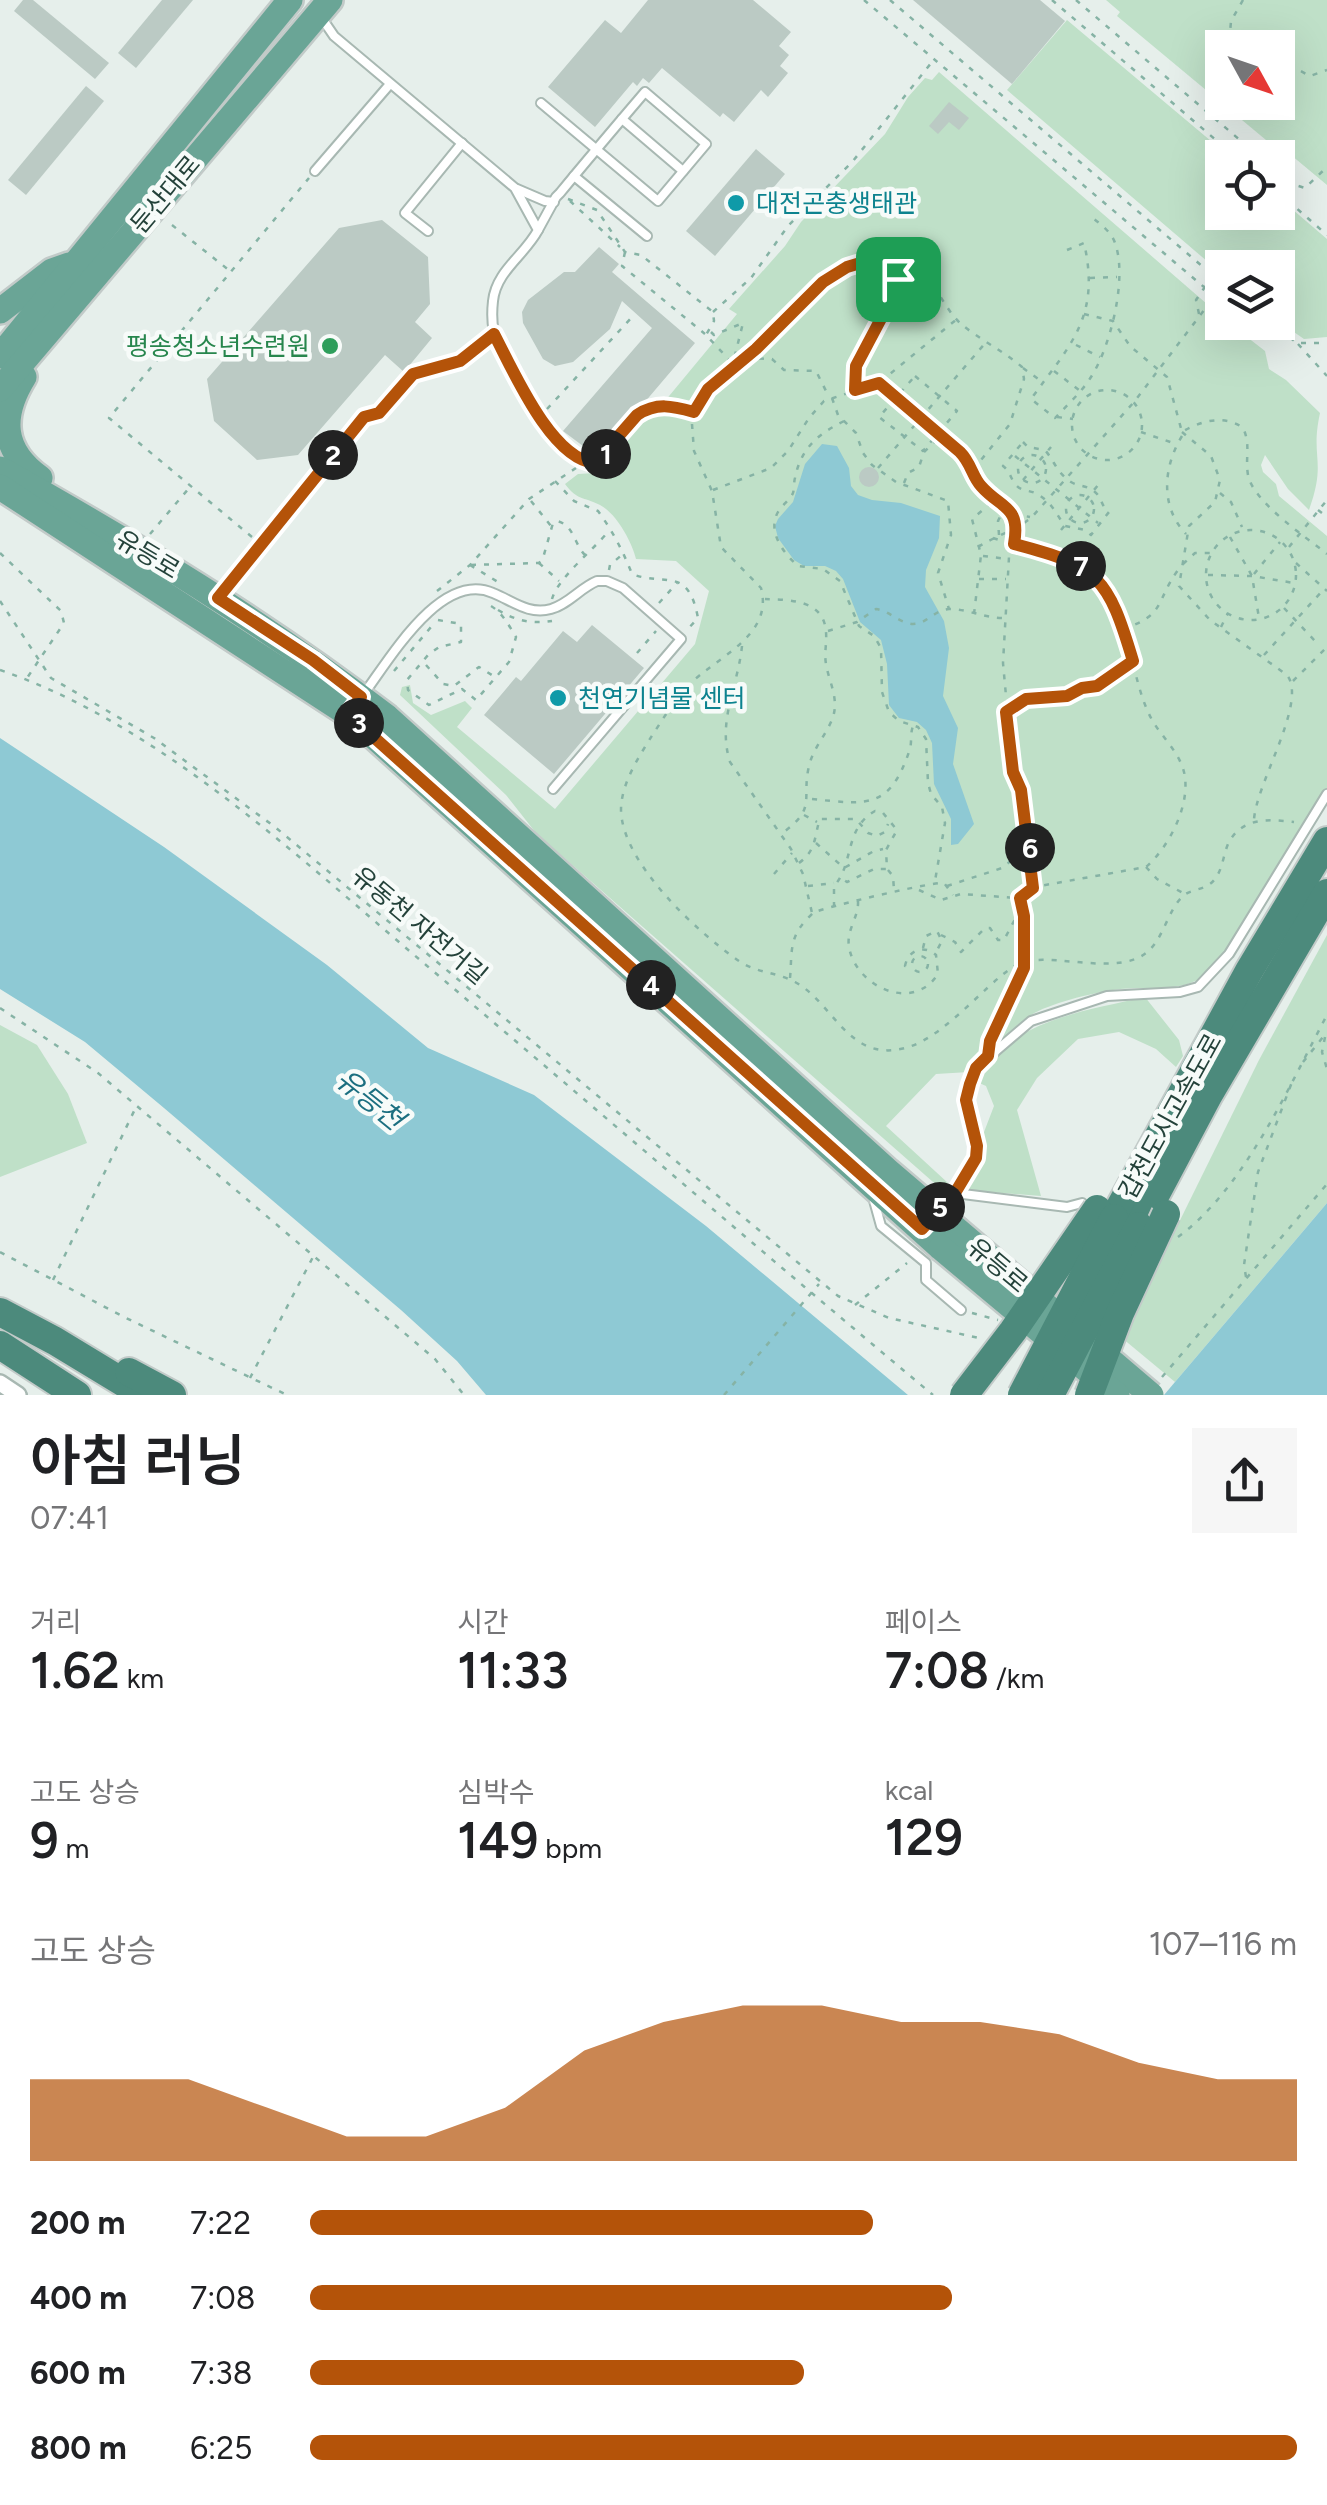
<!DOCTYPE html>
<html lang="ko">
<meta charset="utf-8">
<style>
:root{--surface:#fff;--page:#f6f6f6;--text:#202124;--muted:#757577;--accent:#b45309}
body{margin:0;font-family:Figtree,"Noto Sans KR",sans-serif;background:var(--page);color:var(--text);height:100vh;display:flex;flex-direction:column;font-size:38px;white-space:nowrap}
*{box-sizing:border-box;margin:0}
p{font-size:32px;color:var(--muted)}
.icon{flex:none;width:55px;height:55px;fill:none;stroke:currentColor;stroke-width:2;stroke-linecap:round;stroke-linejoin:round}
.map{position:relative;height:1395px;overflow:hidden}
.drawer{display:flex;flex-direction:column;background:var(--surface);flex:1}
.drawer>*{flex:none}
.needle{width:65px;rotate:130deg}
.fabs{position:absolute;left:1205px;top:30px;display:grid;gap:20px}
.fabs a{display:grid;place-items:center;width:90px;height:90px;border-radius:0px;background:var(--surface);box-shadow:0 10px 40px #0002;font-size:50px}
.pin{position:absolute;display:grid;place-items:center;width:85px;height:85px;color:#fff;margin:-42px;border-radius:20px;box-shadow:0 5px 15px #0006}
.km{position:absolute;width:50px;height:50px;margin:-25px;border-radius:50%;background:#222;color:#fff;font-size:28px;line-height:50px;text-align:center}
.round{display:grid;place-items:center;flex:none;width:105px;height:105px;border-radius:0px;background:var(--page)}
.summary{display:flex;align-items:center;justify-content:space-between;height:170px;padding:0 30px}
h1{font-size:55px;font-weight:600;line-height:75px}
.figures{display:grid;grid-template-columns:repeat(3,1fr);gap:15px;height:170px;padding:10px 30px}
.figures div{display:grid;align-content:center}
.figures b{font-size:50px;font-weight:600}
.figures small{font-size:28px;font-weight:400}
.figures p{font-size:28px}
.chart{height:280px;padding:20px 30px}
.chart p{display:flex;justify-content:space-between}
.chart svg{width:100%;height:180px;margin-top:10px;fill:var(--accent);opacity:.7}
ul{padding:0 30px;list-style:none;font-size:32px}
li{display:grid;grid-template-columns:160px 120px 1fr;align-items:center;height:75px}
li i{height:25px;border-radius:12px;background:var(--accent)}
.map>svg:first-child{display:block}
</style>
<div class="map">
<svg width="1327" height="1395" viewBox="0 0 1327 1395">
<rect width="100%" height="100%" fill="#e6efeb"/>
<!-- green -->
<g fill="#bfe0c8" fill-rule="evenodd">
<path d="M1106 0H1327V185L1285 150 1284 155 1117 16 1120 12ZM1222 48H1278V102H1222Z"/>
<path d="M1067 20 1230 157 1222 158V212H1278V197L1327 239V337L1304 339 1278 321V268H1222V274L1007 90Z"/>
<path d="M939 72 1222 317V322L1229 323 1265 351 1269 369 1286 380 1320 413C1310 459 1327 460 1309 510L1288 489 1265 455 1261 465 1263 472 1276 484 1279 496 1327 536V788L1215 968C1183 997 1152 984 1113 990 1092 993 1048 1004 1031 1015 1019 1023 1008 1035 995 1044L1003 1027 985 1043 969 1072 936 1074 886 1126 948 1183 941 1189 536 833 506 795 400 695 402 687 410 685 413 703 431 715 465 701 472 708 457 727 555 809 695 644 709 591 676 561 636 559C632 542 616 513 600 505 582 496 578 501 565 484L578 474 595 473 632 428 655 413 737 314 729 309 785 246 801 222 885 134 908 97 925 78 932 80Z"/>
<path d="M1327 935V1203L1175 1382 1122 1338 1259 1060Z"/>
<path d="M1145 997 1179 1040 1183 1056 1176 1067 1156 1049 1119 1032 1078 1039 1037 1078 1017 1110 1041 1196 963 1190 982 1159 984 1132 994 1106 986 1086 977 1082C1006 1020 1086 1011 1145 997Z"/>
<path d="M0 1025 37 1045 68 1094 87 1143 0 1177Z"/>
</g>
<!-- water -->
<g fill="#8ec9d4">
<path d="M822 444 837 446 849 468 851 486 858 495 872 500 901 503 940 516 939 538 926 570 925 587 944 621 949 648 943 696 958 728 953 764 974 824 958 844 951 845V819L934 784 932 743 926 730 917 722 899 718 889 705 887 664 881 640 860 622 843 579 836 571 825 566H804L794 560 778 538 775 526 778 519 793 502 805 464Z"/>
<path d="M0 738 164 847 327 965 428 1048 534 1095 706 1226 908 1395H486L457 1361 401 1310 164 1108 85 1042 0 989Z"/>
<path d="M1327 1203V1395H1164L1175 1382Z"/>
</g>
<!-- building -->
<g fill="#bbcac4">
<path d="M23 0H33L109 63 95 79 14 11Z"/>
<path d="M162 0H193L136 68 118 53Z"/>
<path d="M648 0H753L791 32 779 46 789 55 780 66 788 73 768 97 761 90 734 122 723 113 720 117 662 68 649 83 643 78 637 86 633 82 595 127 548 87 605 20 621 33Z"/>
<path d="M913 0H1040L1065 21 1012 84Z"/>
<path d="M86 86 104 101 26 195 8 180Z"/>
<path d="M949 102 969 118 959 130 949 122 938 134 929 126Z"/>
<path d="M756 149 785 174 715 256 686 231Z"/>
<path d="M382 220 428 257 430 304 415 322 432 338 404 372 385 355 298 455 257 460 214 421 207 379 339 228Z"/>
<path d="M599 247 619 264 612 272 695 343 644 403 627 415 604 447 591 437 583 446 563 431 652 328 622 301 610 329 573 362 555 366 543 359 523 323 522 312 528 300 564 272H575Z"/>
<circle cx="869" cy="477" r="10"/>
<path d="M592 625 644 668 554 774 484 715 516 677 521 681 563 631 577 642Z"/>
</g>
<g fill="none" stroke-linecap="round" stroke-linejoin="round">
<!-- service casing -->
<g stroke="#a8b8b2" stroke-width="12">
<g id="service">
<path d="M321 17 334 36 515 188 538 230C525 255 496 271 493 301 492 310 492 323 494 332 503 366 559 460 595 463 640 437 617 391 694 412"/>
<path d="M622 119 683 171"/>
<path d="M315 171 390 84"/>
<path d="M574 176 647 236"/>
<path d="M517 189 545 201 554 202"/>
<path d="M538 230 556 197 560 193C588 159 616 126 645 92L706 144 658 201 541 103"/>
<path d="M428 231 405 213 462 143"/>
<path d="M219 596 364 417 379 413 413 374 460 361 494 334"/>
<path d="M363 695C390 659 441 570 493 593 513 601 528 615 551 609 569 604 580 588 597 581H607L623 588 681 639 553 789"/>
<path d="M955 1193 1067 1207 1082 1203"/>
<path d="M873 1197 881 1226 926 1263V1280L961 1310"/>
<path d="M937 1210 955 1193 976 1158 977 1146 967 1100 976 1068 1031 1021 1107 996 1180 992 1198 987 1229 954 1327 794"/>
</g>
</g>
<!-- minor casing -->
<g stroke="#a8b8b2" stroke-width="20">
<path id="minor" d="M0 1383 18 1395"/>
</g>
<!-- primary casing -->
<g stroke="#c2cac8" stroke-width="30">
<g id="primary">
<path d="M0 311 52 271 69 265"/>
<path d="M0 356 290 0"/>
<path d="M24 377C0 416 1 450 40 478"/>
<path d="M0 389 330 0"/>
<path d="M0 469C134 544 265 623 387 717L888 1171 956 1229"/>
<path d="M0 487 351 716 941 1248"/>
</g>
</g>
<!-- trunk casing -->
<g stroke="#c2cac8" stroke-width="32">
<g id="trunk">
<path d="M1114 1218 1249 971 1327 841"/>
<path d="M1139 1226 1208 1096 1327 893"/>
<path d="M0 1312 55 1341 144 1395"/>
<path d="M0 1345 77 1395"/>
<path d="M129 1372 172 1395"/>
</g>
</g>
<!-- path -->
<g stroke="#86b3a5" stroke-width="2.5" stroke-dasharray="5 8" stroke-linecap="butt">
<path d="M864 0 1204 287"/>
<path d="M890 0 1222 283"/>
<path d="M1052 0 1237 158"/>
<path d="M1076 0 1261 158"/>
<path d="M1243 0 1231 21 1230 33 1260 48"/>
<path d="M1278 59 1310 76 1327 70"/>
<path d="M1278 171 1292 184 1305 188 1327 167"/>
<path d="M1278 192 1327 235"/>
<path d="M568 199 597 210 625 252 641 255 713 312 714 321 706 335 734 365"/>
<path d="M570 201 620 247"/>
<path d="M172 225 230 271"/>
<path d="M1067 250 1084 243C1101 317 1070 345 1031 399L1055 418C1067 405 1081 393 1091 377 1110 348 1128 278 1115 243 1111 231 1099 223 1089 215"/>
<path d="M625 252 622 266 705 334"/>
<path d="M1090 278 1117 277"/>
<path d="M713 312 751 278 788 226 853 161 932 62"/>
<path d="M1084 314 1113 321 1130 346 1167 377 1182 432C1200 421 1225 414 1243 428 1251 444 1245 458 1248 475 1253 502 1306 537 1327 554"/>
<path d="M1199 314 1196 300 1211 278"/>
<path d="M1269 322 1297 343H1327"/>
<path d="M711 332 714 335 743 323 735 355 741 361"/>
<path d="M1298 344 1327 376"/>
<path d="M1076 345 1100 357"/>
<path d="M746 358 772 359 784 370 816 371 828 395"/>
<path d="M1023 368 1041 381"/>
<path d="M1054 371 1079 390"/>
<path d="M915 376 957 411 923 451 879 417Z"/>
<path d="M879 383 960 452 971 465 981 486 1006 505 1012 513 1016 531 1009 557 1003 663 1013 772 1021 790 1033 888 1020 899C1032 956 1017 988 991 1039"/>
<path d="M854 388 856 367 894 294 898 263"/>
<path d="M862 388 864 368 911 270"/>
<circle cx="1107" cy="425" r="35"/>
<path d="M832 398 838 415 856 433 863 453 872 465 896 482 948 501 951 535 938 573 949 609"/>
<path d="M698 402C714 375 753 352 776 329 814 292 864 227 922 275 938 287 945 309 960 323 977 338 1002 350 1022 367L1024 379 1010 424 973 470"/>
<path d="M547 409 634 315"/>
<path d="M1057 417 1073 419"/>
<path d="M844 421C818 434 801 448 795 478 794 480 794 491 793 493 790 500 782 505 778 512 767 531 783 553 798 566L823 569 840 581 859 626 874 636 881 648 882 692 889 712 899 721 918 727 926 739 928 783 931 794 942 807 945 823 935 881"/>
<path d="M692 424 694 451 712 491 721 547 761 588C774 636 716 657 689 685 675 699 665 716 653 734 640 755 621 783 621 810 622 863 697 932 739 961 756 973 777 972 795 982 834 1003 848 1063 905 1048 950 1037 999 965 1027 961 1061 955 1118 975 1146 953 1164 939 1167 911 1183 896 1192 888 1206 891 1215 879 1223 868 1223 856 1228 844 1241 817 1269 819 1294 822"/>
<path d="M1141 432 1176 444"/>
<path d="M1182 432 1211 456 1220 480 1215 502 1189 526 1179 586 1210 620 1287 675C1308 702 1256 783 1254 820"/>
<path d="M1182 436C1163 467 1160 507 1186 534"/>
<path d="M1023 442 1028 447 1045 450C1055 462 1057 473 1071 482 1079 487 1088 485 1095 492 1103 499 1100 505 1109 512L1091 535 1085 530 1065 526C1056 514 1053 504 1039 495 1032 490 1023 492 1017 486 1010 479 1011 472 1003 466Z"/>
<circle cx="1032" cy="469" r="14"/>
<path d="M1015 456 1098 523"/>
<path d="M878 468 987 341"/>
<path d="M1023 480 1051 447"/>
<path d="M555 481 574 501 598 511C612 530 623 551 632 574 665 587 688 565 698 618L686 631"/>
<path d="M904 483 908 473 919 467 924 452 940 437"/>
<path d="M713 490 771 468 788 451 809 418 824 401 879 383 957 319"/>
<path d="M1220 493 1231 502 1242 527"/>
<circle cx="1080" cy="509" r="14"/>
<path d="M531 501 551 526"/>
<path d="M1318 510 1327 517"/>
<path d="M1014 514 1030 517"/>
<path d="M1061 530 1099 484"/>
<circle cx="1251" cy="575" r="45"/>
<path d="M150 534 190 487"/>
<path d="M999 535 998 521 1005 506"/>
<path d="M252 537 109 418 309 178"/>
<path d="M1230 537 1252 576 1259 618"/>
<path d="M993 538C1024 548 1069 551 1094 575 1132 610 1128 674 1151 718 1161 737 1183 755 1185 778 1189 808 1168 848 1146 867L1034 887"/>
<path d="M978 547C997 535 1015 531 1032 517L1134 402 1208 305"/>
<path d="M1289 547 1327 500"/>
<path d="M0 553 61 611 64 623 27 678"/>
<path d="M983 556 1008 559"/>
<path d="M539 563 559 581"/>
<path d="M1296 563 1327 591"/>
<path d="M1183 564 1195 553H1211"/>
<path d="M470 565 503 585"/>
<path d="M471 565 539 563 543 558 553 523 557 521C574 525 574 544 585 555"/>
<path d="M609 570 610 565 623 554"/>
<path d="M1254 574 1280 542"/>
<path d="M1208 575 1252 576 1294 583"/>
<path d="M979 579H1006"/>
<path d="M437 591 470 565 529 499 576 468"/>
<path d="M552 599C558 578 592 551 607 533"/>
<path d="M765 599C789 600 824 599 826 632 827 643 824 653 826 664 829 682 839 698 833 717 827 734 813 748 809 766 801 800 818 808 781 834"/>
<path d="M0 601 51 678 154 738 275 827 838 1296 889 1318 979 1338"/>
<path d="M659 603 677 583"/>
<path d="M1284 608 1315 641"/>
<path d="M498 610C516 621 532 624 552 621"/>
<path d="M974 614 981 555 972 519 996 499"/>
<path d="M438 620 461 624V642L439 647 428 655 407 680 408 690 429 705 462 689 476 700 509 662 516 637C508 624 501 610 487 604"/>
<path d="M1221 627 1228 613"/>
<path d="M1123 629C1166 615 1155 602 1178 570"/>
<path d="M828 631 857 622 876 609C890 611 899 623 913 624 927 624 934 610 949 609 968 609 984 618 1004 618"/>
<path d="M742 646C738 686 717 721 730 762L791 849 803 874 812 913"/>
<path d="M637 653 656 631"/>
<path d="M1264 655 1324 589"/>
<path d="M426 665 443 684 454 686 479 667 495 677"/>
<path d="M0 670C159 724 299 858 426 965 595 1108 763 1253 933 1395"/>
<path d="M394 671 431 627"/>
<path d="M1293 681 1327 647"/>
<path d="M1007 712 1026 699 1067 696 1082 688 1097 687 1131 662"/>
<path d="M812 799C869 805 890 809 910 749 912 741 910 734 913 726"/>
<path d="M804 815 817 822"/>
<path d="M816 843 844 868 874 851 883 849"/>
<path d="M799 863C817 850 814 836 820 819H856L868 833 877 836 885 832 888 824"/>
<path d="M1146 867 1157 879 1183 893"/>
<path d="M888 870 893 876 894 890"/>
<path d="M774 874 792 853"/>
<path d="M808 886 834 883"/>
<path d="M947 886 1002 868 1028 847"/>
<path d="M919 890 941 900 961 894 1017 898"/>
<path d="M858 901C859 917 846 930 849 947 856 987 913 1013 938 974L936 955C924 944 908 950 905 966L912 965"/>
<path d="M834 907V886C854 865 844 828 875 811L883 813 897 830 886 850 887 869H874L847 882 841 878"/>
<path d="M941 935 955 942 961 952 985 928H990L998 940H1004L1014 921 1024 916"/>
<path d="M923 948 926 936 937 931 942 941 935 954"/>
<circle cx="920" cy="964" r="8"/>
<path d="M790 978C792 958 789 941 802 925 803 923 812 914 813 913 824 907 936 881 944 883L953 895"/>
<path d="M0 1008 98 1073 435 1359 464 1395"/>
<path d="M1325 1037 1322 1052 1327 1069"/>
<path d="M1303 1062 1327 1032"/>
<path d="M1178 1237C1245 1188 1289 1086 1327 1015"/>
<path d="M0 1252 126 1318 287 1395"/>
<path d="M1246 1277 1244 1265 1258 1172 1292 1082"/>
<path d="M53 1280 136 1107"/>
<path d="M855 1305 907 1263"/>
<path d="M972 1313 998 1320"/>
<path d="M1162 1377 1327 1184"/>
<path d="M250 1378 313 1257"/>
<path d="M724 1395 819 1284"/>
</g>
<!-- service -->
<use href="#service" stroke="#fff" stroke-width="8"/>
<!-- minor -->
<use href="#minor" stroke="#fff" stroke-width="15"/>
<!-- primary -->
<use href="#primary" stroke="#6aa596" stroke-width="25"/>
<!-- trunk -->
<use href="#trunk" stroke="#4c8a7c" stroke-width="28"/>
<!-- primary-bridge casing -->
<g stroke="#c2cac8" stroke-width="30" stroke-linecap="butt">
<g id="primary-bridge">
<path d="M956 1229 1151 1395"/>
<path d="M941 1248 1117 1395"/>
</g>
</g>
<!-- trunk-bridge casing -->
<g stroke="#c2cac8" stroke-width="32" stroke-linecap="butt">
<g id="trunk-bridge">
<path d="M964 1395 1013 1331 1097 1209"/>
<path d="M1022 1395 1114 1218"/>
<path d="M1050 1395 1139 1226"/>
<path d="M1089 1395 1120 1313 1166 1214"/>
</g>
</g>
<!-- primary-bridge -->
<use href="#primary-bridge" stroke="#6aa596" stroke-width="25"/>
<!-- trunk-bridge -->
<use href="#trunk-bridge" stroke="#4c8a7c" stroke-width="28"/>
</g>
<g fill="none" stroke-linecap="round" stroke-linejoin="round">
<!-- route casing -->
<g stroke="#fff" stroke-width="20">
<path id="route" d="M877 258 898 262 894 294 856 366 855 390 879 383 960 452C971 463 972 476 981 486 1001 509 1021 505 1014 544 1099 566 1108 577 1133 661L1097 686 1082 688 1067 696 1026 699 1006 712 1013 772 1021 790 1033 888 1020 898 1024 916V968L990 1041 988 1056 976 1068 970 1084 966 1100 977 1146 976 1158 955 1193 922 1229 348 714 361 697 313 660 218 598 364 417 379 413 413 374 460 361 494 334C513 370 551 459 595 463L637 415C657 402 672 406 694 412L708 389 756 349 823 282 847 267Z"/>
</g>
<!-- route -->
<use href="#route" stroke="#b45309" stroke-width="12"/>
</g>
<!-- markers -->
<g fill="#0f9aa8" stroke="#f7fbf9" stroke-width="4">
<circle cx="736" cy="203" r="10"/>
<circle cx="558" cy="698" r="10"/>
</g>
<circle fill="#2e9e5b" stroke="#f7fbf9" stroke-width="4" cx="330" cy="346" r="10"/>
<g text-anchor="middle" stroke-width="9" stroke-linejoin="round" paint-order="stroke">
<!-- street labels -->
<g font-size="25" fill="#24423a" stroke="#f7fbf9">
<text transform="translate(165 194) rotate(-50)" y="9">둔산대로</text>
<text transform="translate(148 554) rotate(31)" y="9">유등로</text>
<text transform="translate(420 925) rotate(40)" y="9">유동천 자전거길</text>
<text transform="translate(1170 1116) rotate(-61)" y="9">갑천도시고속도로</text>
<text transform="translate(998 1265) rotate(40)" y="9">유등로</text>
</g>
<!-- culture labels -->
<g font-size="25" fill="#0d838f" stroke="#f7fbf9" text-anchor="start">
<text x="756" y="212">대전곤충생태관</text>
<text x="578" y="707">천연기념물 센터</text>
</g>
<!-- leisure labels -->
<g font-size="25" fill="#27864d" stroke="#f7fbf9" text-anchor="end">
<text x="310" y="355">평송청소년수련원</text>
</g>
<!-- water labels -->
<g font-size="28" font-style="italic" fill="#1c6f80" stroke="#f7fbf9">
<text transform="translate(370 1099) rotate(39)" y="10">유등천</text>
</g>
</g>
</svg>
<div class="fabs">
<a><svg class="needle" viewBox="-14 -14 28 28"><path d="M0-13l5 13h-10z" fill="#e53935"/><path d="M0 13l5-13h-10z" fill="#757577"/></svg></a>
<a><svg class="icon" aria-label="locate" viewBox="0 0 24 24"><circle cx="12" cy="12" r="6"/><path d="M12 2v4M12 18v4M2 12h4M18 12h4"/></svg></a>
<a><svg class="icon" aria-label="layers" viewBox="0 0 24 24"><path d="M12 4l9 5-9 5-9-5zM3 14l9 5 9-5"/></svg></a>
</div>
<div class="pin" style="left:898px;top:279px;background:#1e9e55"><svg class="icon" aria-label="arrive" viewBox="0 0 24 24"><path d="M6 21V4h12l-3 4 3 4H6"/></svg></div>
<b class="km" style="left:606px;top:454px">1</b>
<b class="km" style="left:333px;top:455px">2</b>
<b class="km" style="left:359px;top:723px">3</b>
<b class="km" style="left:651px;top:985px">4</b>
<b class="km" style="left:940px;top:1207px">5</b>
<b class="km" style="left:1030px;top:848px">6</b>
<b class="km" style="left:1081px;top:566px">7</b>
</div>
<section class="drawer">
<div class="summary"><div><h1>아침 러닝</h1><p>07:41</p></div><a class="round"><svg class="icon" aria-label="share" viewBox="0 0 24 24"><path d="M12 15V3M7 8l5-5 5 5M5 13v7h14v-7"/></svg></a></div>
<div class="figures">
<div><p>거리</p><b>1.62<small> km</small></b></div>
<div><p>시간</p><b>11:33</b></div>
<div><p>페이스</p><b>7:08<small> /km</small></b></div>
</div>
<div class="figures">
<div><p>고도 상승</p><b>9<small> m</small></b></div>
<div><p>심박수</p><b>149<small> bpm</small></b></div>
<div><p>kcal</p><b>129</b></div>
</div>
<div class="chart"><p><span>고도 상승</span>107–116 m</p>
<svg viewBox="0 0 160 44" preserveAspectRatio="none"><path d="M0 44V24L10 24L20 24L30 31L40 38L50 38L60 31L70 17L80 10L90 6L100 6L110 10L120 10L130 13L140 20L150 24L160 24V44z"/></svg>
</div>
<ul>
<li><b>200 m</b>7:22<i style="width:57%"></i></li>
<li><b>400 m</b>7:08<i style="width:65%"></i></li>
<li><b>600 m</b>7:38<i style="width:50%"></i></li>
<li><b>800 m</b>6:25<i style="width:100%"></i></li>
</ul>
</section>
